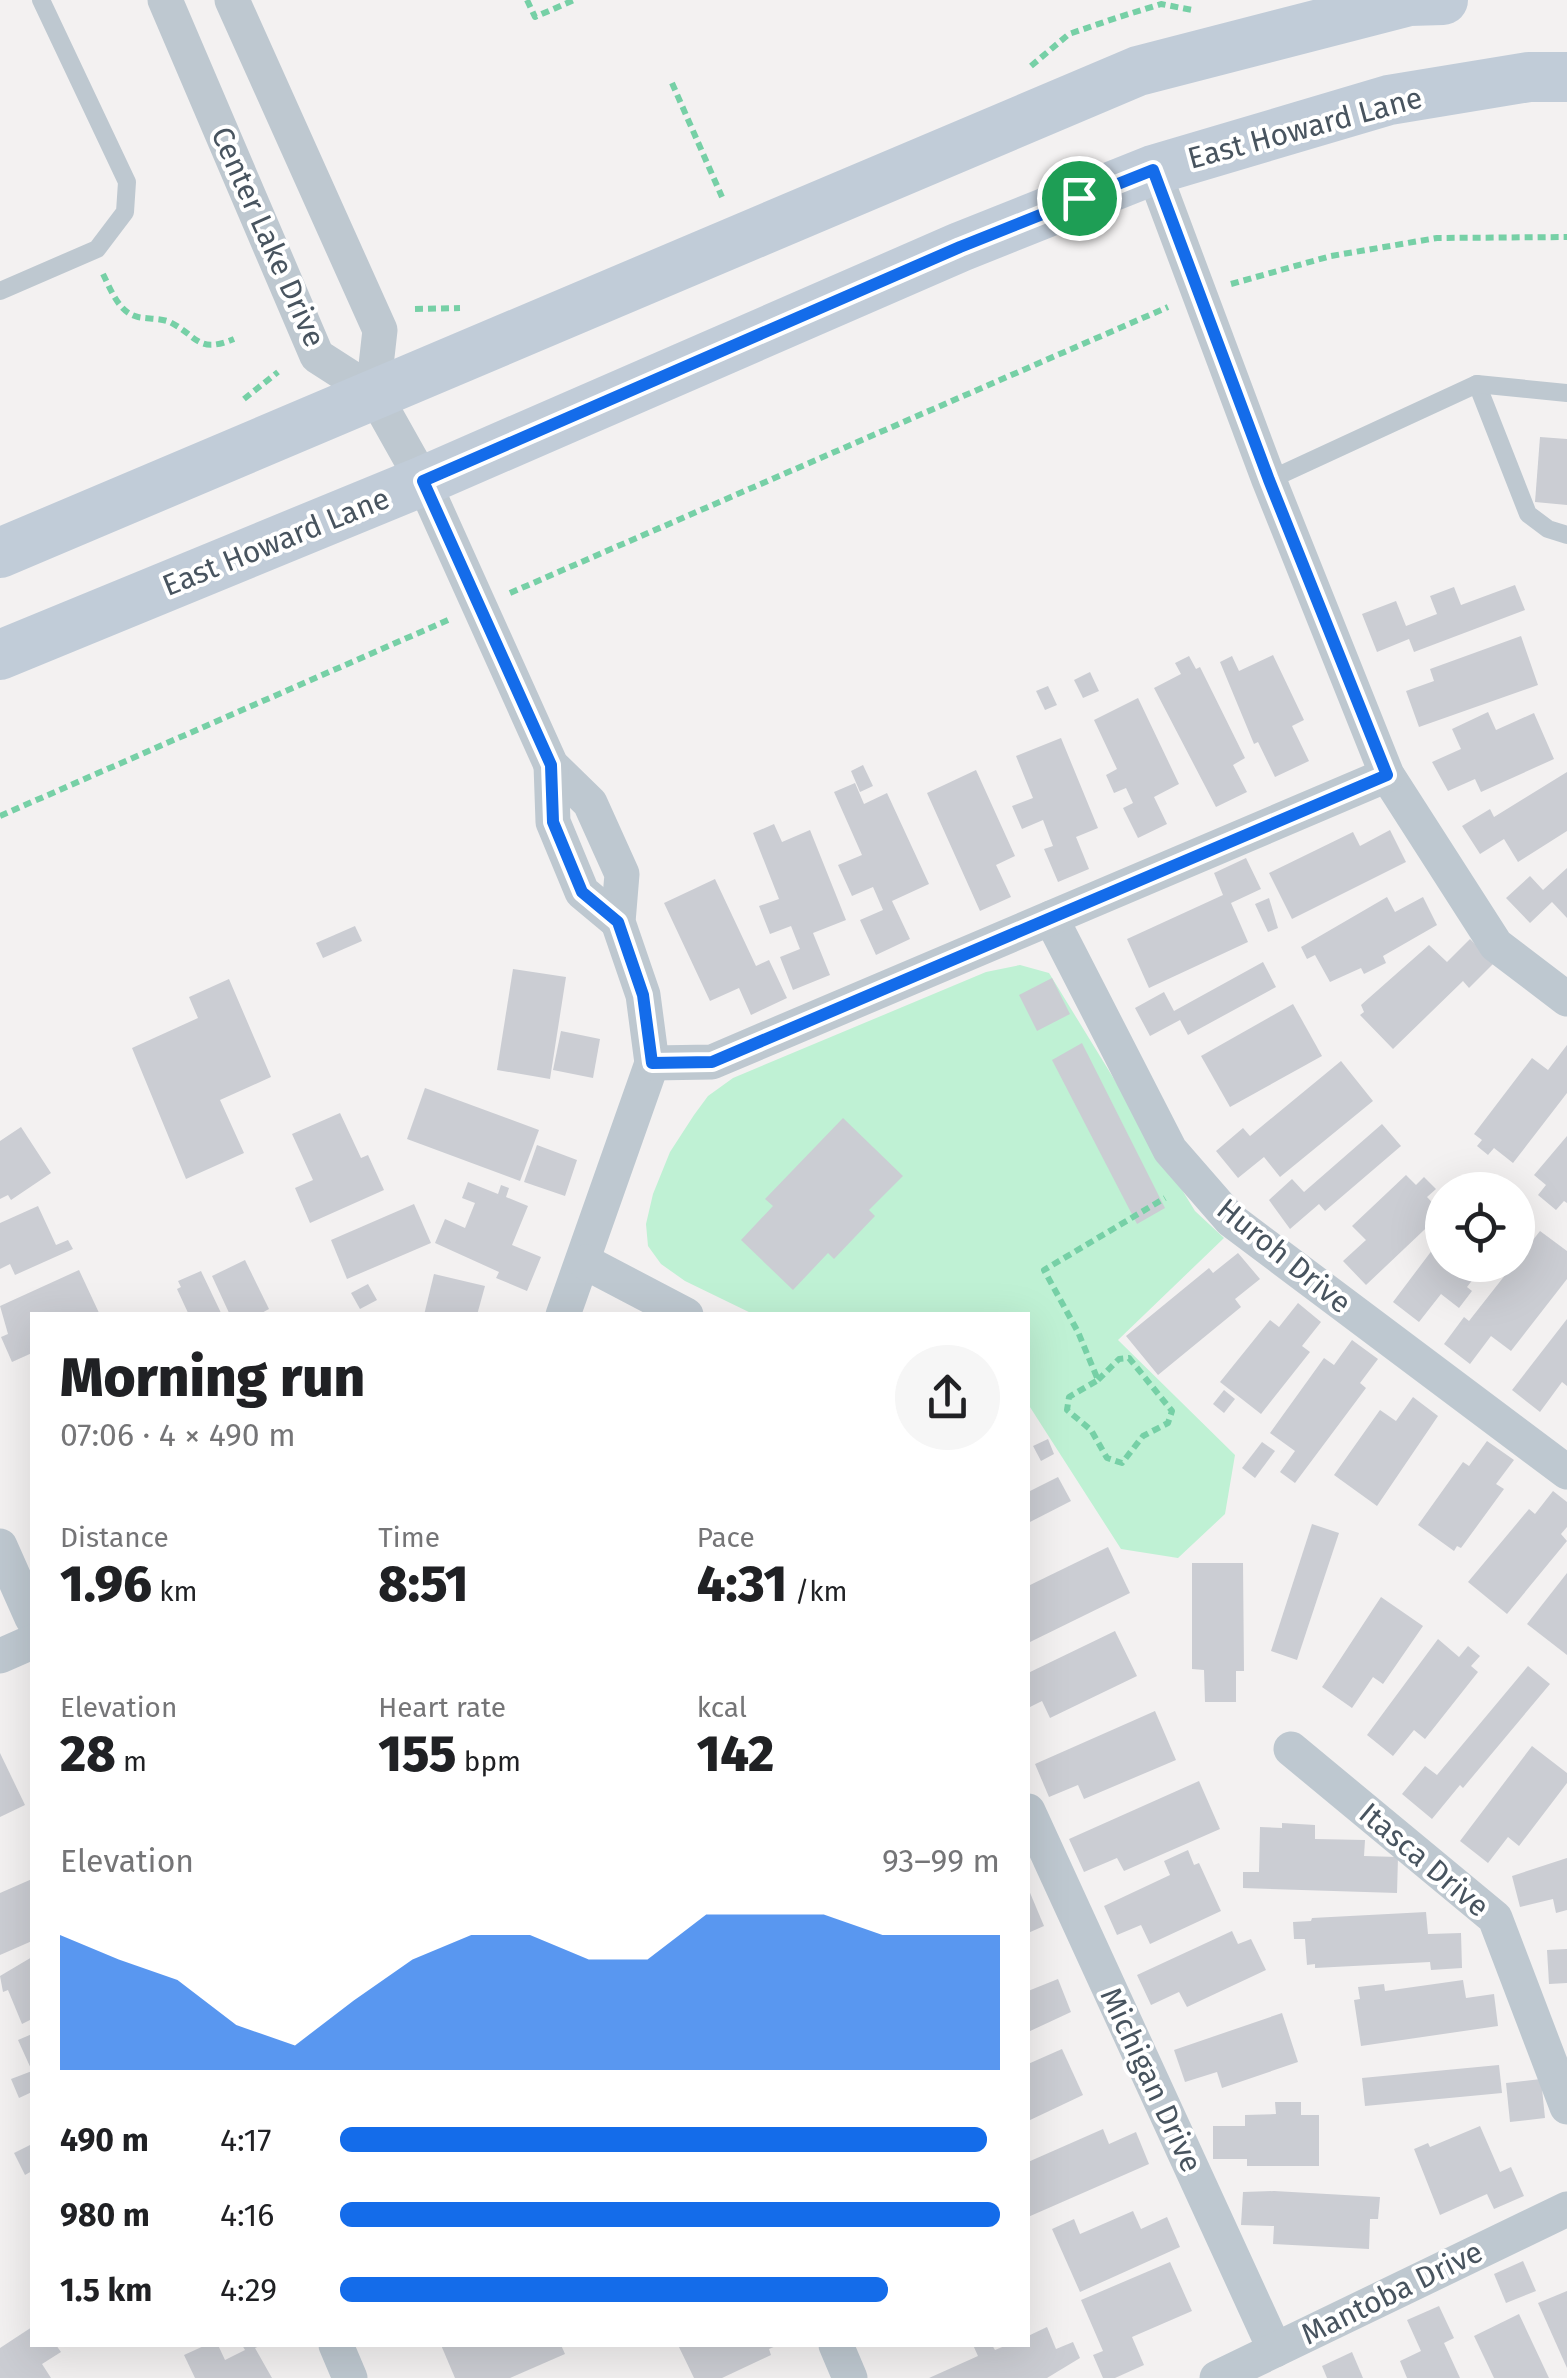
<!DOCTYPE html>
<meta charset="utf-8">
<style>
:root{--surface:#fff;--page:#f6f6f6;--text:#202124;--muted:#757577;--accent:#146cea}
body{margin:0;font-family:"Fira Sans",sans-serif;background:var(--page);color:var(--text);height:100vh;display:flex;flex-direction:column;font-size:38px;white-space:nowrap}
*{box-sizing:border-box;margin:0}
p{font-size:32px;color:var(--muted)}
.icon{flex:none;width:55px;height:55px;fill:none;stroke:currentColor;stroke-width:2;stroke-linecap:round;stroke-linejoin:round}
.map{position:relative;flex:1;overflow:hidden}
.panel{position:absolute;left:30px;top:1312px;width:1000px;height:1035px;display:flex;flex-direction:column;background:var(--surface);border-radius:0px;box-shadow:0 10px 40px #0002}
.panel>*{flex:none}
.tools{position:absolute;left:1425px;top:1172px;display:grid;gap:20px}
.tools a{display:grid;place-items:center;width:110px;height:110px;border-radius:50%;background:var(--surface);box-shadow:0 10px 40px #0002;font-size:50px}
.pin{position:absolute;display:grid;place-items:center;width:85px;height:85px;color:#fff;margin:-42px;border:5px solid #fff;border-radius:50%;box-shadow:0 2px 10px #0007}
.round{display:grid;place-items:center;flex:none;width:105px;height:105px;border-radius:52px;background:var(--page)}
.headline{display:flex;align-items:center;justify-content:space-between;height:170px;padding:0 30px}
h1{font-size:55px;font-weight:800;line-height:75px}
.metrics{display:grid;grid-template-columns:repeat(3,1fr);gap:15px;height:170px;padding:10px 30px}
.metrics div{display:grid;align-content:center}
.metrics b{font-size:50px;font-weight:800}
.metrics small{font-size:28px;font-weight:400}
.metrics p{font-size:28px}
.chart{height:280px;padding:20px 30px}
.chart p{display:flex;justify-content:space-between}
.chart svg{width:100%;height:180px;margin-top:10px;fill:var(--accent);opacity:.7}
ul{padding:0 30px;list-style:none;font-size:32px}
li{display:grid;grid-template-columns:160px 120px 1fr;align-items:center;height:75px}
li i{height:25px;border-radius:12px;background:var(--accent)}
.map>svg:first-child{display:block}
</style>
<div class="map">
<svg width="1567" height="2378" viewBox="0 0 1567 2378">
<rect width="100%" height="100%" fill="#f3f1f1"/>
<!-- green -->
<path fill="#bff1d4" d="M1020 965 1049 973 1195 1211 1224 1238 1118 1340 1235 1455 1225 1514 1178 1558 1121 1549 1028 1404V1315H755L685 1281 661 1264 648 1246 646 1224 653 1194 670 1152 694 1115 708 1096 733 1078 986 972Z"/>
<!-- building -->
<g fill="#cbcdd3">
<path d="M1540 437 1567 439V505L1535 502Z"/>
<path d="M1515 585 1525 610 1414 652 1409 639 1377 652 1362 614 1396 601 1406 626 1437 614 1430 596 1454 587 1461 605Z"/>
<path d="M1521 636 1538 685 1419 727 1406 691 1434 681 1430 669Z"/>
<path d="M1273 655 1304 720 1292 726 1309 761 1275 777 1258 742 1254 744 1220 662 1232 656 1239 671Z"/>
<path d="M1189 656 1196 669 1200 667 1245 758 1233 765 1247 792 1216 807 1154 688 1181 674 1175 663Z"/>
<path d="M1090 672 1099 691 1083 698 1074 680Z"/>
<path d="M1048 686 1057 705 1045 710 1036 691Z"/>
<path d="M1138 698 1179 784 1154 797 1167 824 1138 838 1123 808 1133 803 1126 788 1114 793 1106 775 1117 769 1094 720Z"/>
<path d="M1488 712 1496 730 1534 713 1554 759 1481 792 1475 779 1448 791 1432 762 1461 749 1452 729Z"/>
<path d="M1061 738 1098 828 1076 837 1089 869 1058 882 1044 849 1053 846 1043 820 1022 829 1012 806 1033 798 1016 756Z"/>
<path d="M863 765 873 786 860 792 851 771Z"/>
<path d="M976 770 1015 856 996 865 1011 897 980 911 927 793Z"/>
<path d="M1567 772V831L1518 862 1504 839 1480 854 1462 826 1490 809 1494 817Z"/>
<path d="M855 783 864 804 887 793 929 884 892 901 910 939 876 955 860 920 883 910 873 887 852 896 838 865 862 855 834 792Z"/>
<path d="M774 824 782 842 810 830 846 920 813 933 830 975 793 990 780 957 800 949 791 926 770 934 759 906 779 899 753 833Z"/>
<path d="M1390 830 1406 862 1292 919 1269 873 1353 832 1360 846Z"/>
<path d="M1246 858 1261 889 1231 903 1248 942 1149 988 1127 939 1223 895 1214 873Z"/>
<path d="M1567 868V918L1552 902 1530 923 1506 898 1530 876 1543 890Z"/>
<path d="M715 879 756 966 769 960 787 998 751 1015 739 988 710 1001 664 903Z"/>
<path d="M1387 897 1395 912 1423 897 1437 925 1383 956 1386 963 1364 974 1361 968 1330 982 1315 955 1307 959 1301 947Z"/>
<path d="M1269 898 1278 928 1268 932 1255 904Z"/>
<path d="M355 926 362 941 323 958 316 943Z"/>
<path d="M1470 939 1494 963 1469 988 1463 981 1393 1049 1360 1015 1364 1012 1361 1005 1429 945 1447 962Z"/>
<path d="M1263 962 1276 987 1188 1035 1180 1020 1150 1036 1135 1008 1164 992 1174 1011Z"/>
<path d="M513 969 566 977 550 1079 497 1070Z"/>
<path d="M1052 978 1070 1014 1037 1031 1019 995Z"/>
<path d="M229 979 271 1077 220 1100 244 1153 186 1179 132 1048 198 1018 189 997Z"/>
<path d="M1293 1004 1322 1056 1230 1107 1201 1056Z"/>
<path d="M561 1031 600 1039 593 1078 553 1070Z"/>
<path d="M1082 1043 1165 1208 1137 1224 1052 1060Z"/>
<path d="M1567 1045V1093L1513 1163 1494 1148 1488 1155 1477 1146 1482 1140 1474 1134 1532 1058 1548 1070Z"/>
<path d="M1341 1061 1373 1101 1280 1177 1264 1157 1238 1178 1216 1151 1243 1128 1250 1136Z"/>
<path d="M425 1088 539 1130 520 1181 407 1139Z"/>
<path d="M340 1113 361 1158 368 1155 384 1190 310 1223 295 1188 313 1180 292 1134Z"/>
<path d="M843 1118 903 1176 869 1210 875 1216 834 1259 828 1253 793 1290 741 1240 773 1206 765 1199Z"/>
<path d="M1382 1124 1401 1146 1325 1211 1319 1204 1290 1229 1269 1200 1292 1179 1304 1192Z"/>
<path d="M21 1127 51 1173 11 1200 8 1195 0 1199V1141Z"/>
<path d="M1567 1136V1203L1564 1201 1556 1210 1538 1195 1546 1185 1534 1175Z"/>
<path d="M537 1145 577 1160 565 1196 524 1182Z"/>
<path d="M1406 1175 1416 1185 1424 1177 1436 1189 1427 1197 1442 1213 1366 1285 1343 1261 1366 1240 1352 1226Z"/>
<path d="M468 1182 498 1194 501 1185 509 1188 506 1197 528 1206 512 1245 541 1257 527 1291 496 1278 499 1272 435 1243 445 1219 465 1228 475 1203 462 1198Z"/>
<path d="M414 1204 431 1243 347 1279 331 1240Z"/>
<path d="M38 1206 56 1245 68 1240 73 1249 15 1275 10 1264 0 1269V1223Z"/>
<path d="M1540 1231 1567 1251V1279L1511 1351 1491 1336 1470 1364 1444 1344 1464 1317 1469 1321 1513 1265H1518V1259Z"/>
<path d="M1442 1237V1265H1484L1467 1287 1472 1291 1459 1308 1441 1294 1419 1322 1393 1302Z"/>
<path d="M1238 1253 1260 1279 1235 1299 1241 1307 1158 1375 1126 1336 1209 1268 1213 1273Z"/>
<path d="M245 1260 269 1309 258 1315H230L212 1276Z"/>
<path d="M79 1270 100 1315H32V1353L12 1362 1 1337 8 1334 0 1306Z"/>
<path d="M201 1271 222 1315H189L177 1289 181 1287 178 1281Z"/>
<path d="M434 1274 485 1286 477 1315H424Z"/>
<path d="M368 1284 377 1300 360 1309 351 1293Z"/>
<path d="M1298 1303 1321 1322 1302 1346 1310 1352 1261 1414 1220 1382 1270 1320 1279 1327Z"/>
<path d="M1567 1319V1386L1562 1382 1540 1412 1512 1390Z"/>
<path d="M1352 1340 1378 1359 1360 1383 1366 1388 1295 1483 1280 1472 1295 1451 1270 1433 1324 1358 1334 1365Z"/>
<path d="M1224 1390 1235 1399 1224 1413 1213 1404Z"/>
<path d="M1413 1397 1438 1416 1377 1506 1334 1475 1380 1410 1396 1421Z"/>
<path d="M1048 1439 1054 1454 1041 1461 1033 1446Z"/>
<path d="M1487 1441 1514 1460 1496 1484 1504 1489 1461 1548 1457 1546 1454 1551 1418 1525 1463 1462 1469 1466Z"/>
<path d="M1262 1442 1275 1451 1255 1478 1242 1468Z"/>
<path d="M1058 1477 1071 1501 1028 1523V1492Z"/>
<path d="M1553 1491 1567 1502V1527L1561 1534 1567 1541 1507 1614 1468 1582 1529 1509 1535 1514Z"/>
<path d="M1312 1524 1339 1533 1297 1660 1271 1651Z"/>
<path d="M1108 1547 1130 1593 1028 1643V1586Z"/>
<path d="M1192 1563H1243L1244 1671H1236V1702H1205L1204 1670 1192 1669Z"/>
<path d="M1567 1573V1655L1527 1624Z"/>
<path d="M1381 1597 1423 1626 1383 1684 1373 1677 1352 1708 1322 1687Z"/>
<path d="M1115 1631 1137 1676 1050 1718 1042 1701 1028 1708V1673Z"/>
<path d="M1438 1639 1459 1657 1468 1646 1480 1656 1471 1666 1478 1672 1425 1739 1414 1730 1393 1756 1367 1735Z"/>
<path d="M1528 1666 1550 1684 1463 1788 1460 1785 1432 1819 1402 1794 1425 1766 1437 1775Z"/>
<path d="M1155 1711 1176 1760 1084 1799 1078 1785 1049 1797 1035 1764Z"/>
<path d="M1532 1746 1567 1773V1783L1519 1846 1508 1837 1488 1863 1460 1841Z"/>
<path d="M0 1753 25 1805 0 1817Z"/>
<path d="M1199 1781 1220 1829 1124 1871 1117 1858 1084 1872 1069 1839Z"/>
<path d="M1282 1823 1315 1825V1839L1365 1840 1364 1856 1398 1857 1397 1893 1243 1888V1872H1259L1260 1827 1282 1828Z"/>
<path d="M1188 1850 1194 1865 1199 1863 1221 1911 1150 1944 1141 1925 1117 1935 1104 1906 1170 1875 1164 1861Z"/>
<path d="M1567 1858V1910L1556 1913 1553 1899 1520 1907 1512 1876Z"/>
<path d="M32 1879V1941L0 1955V1893Z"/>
<path d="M1028 1888 1044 1926 1028 1933Z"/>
<path d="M1426 1912 1428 1934 1461 1933 1462 1968 1431 1970 1430 1962 1315 1968V1964L1307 1965 1305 1939H1294L1293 1922 1311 1921 1312 1918Z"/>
<path d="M1232 1931 1238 1944 1251 1939 1266 1970 1187 2007 1179 1992 1151 2005 1137 1975Z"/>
<path d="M1567 1949V1983L1549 1984 1547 1950Z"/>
<path d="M32 1957V2019L22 2024 8 1990 3 1992 0 1976Z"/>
<path d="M1058 1979 1071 2012 1028 2032V1991Z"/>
<path d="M1463 1980 1466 1998 1494 1994 1498 2026 1361 2046 1354 2000 1360 1999 1358 1987 1384 1984 1385 1991Z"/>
<path d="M1282 2013 1298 2062 1222 2088 1217 2072 1185 2082 1174 2050Z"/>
<path d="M32 2034V2092L19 2098 11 2079 32 2071 18 2040Z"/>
<path d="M1062 2049 1083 2095 1028 2121V2064Z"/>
<path d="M1499 2065 1502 2093 1365 2106 1362 2078Z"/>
<path d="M1541 2079 1545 2118 1510 2122 1506 2083Z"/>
<path d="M1275 2102H1301V2115H1319V2166H1247V2159H1213V2126H1245V2115L1276 2114Z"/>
<path d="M1480 2126 1500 2172 1511 2167 1524 2196 1494 2209 1487 2194 1440 2215 1414 2149 1428 2143 1430 2147Z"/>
<path d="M1103 2129 1109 2144 1136 2132 1149 2164 1028 2217V2162Z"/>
<path d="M32 2144V2171L25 2175 14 2153Z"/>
<path d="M1274 2191 1380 2197 1378 2219H1370L1369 2249 1273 2244 1274 2226 1241 2225 1243 2192Z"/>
<path d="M1133 2211 1141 2229 1167 2217 1180 2247 1080 2292 1052 2229 1074 2219 1080 2234Z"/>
<path d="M1523 2261 1536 2291 1506 2303 1494 2274Z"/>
<path d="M1170 2262 1192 2311 1132 2337 1144 2365 1115 2378H1103L1093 2355 1103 2351 1081 2300Z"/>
<path d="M1567 2291V2368L1538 2303Z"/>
<path d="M1439 2306 1454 2338 1444 2343 1460 2378H1407L1400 2361 1421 2351 1407 2320Z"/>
<path d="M1519 2314 1549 2378H1494L1474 2336Z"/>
<path d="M32 2327V2345H56L61 2352 42 2364 51 2378H0V2348Z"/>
<path d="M1047 2327 1056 2349 1073 2342 1080 2358 1047 2378H929L978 2356 973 2345H992L995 2350 1007 2345H1028V2336Z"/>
<path d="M206 2345H218L225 2360 245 2350 242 2345H262L255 2348 272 2378H195L184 2355Z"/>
<path d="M441 2345H561L565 2354 510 2378H455Z"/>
<path d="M678 2345H778L769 2349 771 2355 722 2378H694Z"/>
<path d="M1352 2352 1363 2378H1327L1322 2366Z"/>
</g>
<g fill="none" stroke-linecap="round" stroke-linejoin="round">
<!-- path -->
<g stroke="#76d0a6" stroke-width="6" stroke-dasharray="8 5" stroke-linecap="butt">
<path d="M527 0 535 17 574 0"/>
<path d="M1031 66 1069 34 1116 18 1161 4 1192 10"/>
<path d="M672 83 722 197"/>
<path d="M103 274C111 290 119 313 138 317 148 319 160 318 170 322 199 337 197 354 234 339"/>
<path d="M1231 284 1331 256 1437 238 1567 237"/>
<path d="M415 309 460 308"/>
<path d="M244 399 278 372"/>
<path d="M510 593 1168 307"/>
<path d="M0 816 448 620"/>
<path d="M1098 1380 1119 1359 1129 1358 1172 1411 1168 1423 1143 1436 1122 1463 1107 1458 1091 1430 1067 1410 1069 1397 1098 1380 1078 1332 1044 1270 1165 1198"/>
</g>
<!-- lane -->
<g stroke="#bec8d0" stroke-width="18">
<path d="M0 291 97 249 125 212 127 182 41 0"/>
<path d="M1477 384 1528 514 1548 529 1567 535"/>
<path d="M1269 480 1477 384 1567 393"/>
</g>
<!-- street -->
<g stroke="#bec8d0" stroke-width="35">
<path d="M165 0 317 356 373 392 423 481 551 765 590 803 622 874 618 922 643 995 652 1063 563 1315"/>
<path d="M232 0 380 330 373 392"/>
<path d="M1153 170 1269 480 1387 775 1496 945 1567 999"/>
<path d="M551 765 553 822 582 892 618 922"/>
<path d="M1051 918 1170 1150 1231 1220 1567 1472"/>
<path d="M652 1063 712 1062 1387 775"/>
<path d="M585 1262 686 1315"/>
<path d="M0 1546 32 1618"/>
<path d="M0 1656 32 1642"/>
<path d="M1291 1749 1495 1918 1567 2107"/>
<path d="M1028 1811 1275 2350"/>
<path d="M336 2345 350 2378"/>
<path d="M836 2345 850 2378"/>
<path d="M1217 2378 1567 2209"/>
</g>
<!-- secondary -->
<g stroke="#c1ccd8" stroke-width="50">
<path d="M0 553 1138 71 1409 1 1443 0"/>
<path d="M0 655 423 481 960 247 1153 170 1389 100 1529 77H1567"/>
</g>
</g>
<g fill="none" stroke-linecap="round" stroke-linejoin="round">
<!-- route casing -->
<g stroke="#fff" stroke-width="20">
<path id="route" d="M1153 170 1269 480 1387 775 712 1062 652 1063 643 995 618 922 582 892 553 822 551 765 423 481 960 247Z"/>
</g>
<!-- route -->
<use href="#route" stroke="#146cea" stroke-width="12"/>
</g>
<g text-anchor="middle" stroke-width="8" stroke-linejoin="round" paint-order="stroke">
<!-- street labels -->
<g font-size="30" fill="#48545f" stroke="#fff">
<text transform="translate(1305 128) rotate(-15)" y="10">East Howard Lane</text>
<text transform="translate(268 237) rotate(66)" y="10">Center Lake Drive</text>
<text transform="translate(276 542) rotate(-22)" y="10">East Howard Lane</text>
<text transform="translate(1284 1256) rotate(39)" y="10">Huroh Drive</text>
<text transform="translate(1424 1860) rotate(40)" y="10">Itasca Drive</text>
<text transform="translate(1151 2080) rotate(65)" y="10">Michigan Drive</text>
<text transform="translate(1392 2293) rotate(-26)" y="10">Mantoba Drive</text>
</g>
</g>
</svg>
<div class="tools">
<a><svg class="icon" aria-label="locate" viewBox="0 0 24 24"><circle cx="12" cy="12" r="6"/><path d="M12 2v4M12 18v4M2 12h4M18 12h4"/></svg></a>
</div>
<div class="pin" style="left:1079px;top:198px;background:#1e9e55"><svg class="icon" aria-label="arrive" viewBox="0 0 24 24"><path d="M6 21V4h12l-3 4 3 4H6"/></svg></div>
<section class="panel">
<div class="headline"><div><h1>Morning run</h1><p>07:06 · 4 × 490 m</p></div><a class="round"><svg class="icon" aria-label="share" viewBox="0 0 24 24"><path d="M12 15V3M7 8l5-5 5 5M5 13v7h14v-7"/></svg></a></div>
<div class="metrics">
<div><p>Distance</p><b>1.96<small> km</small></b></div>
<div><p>Time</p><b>8:51</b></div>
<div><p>Pace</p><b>4:31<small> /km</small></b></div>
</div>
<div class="metrics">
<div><p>Elevation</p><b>28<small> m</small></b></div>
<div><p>Heart rate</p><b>155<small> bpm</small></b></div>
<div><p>kcal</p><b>142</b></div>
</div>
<div class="chart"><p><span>Elevation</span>93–99 m</p>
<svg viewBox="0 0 160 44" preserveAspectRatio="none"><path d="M0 44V11L10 17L20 22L30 33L40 38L50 27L60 17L70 11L80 11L90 17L100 17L110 6L120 6L130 6L140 11L150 11L160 11V44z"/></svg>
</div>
<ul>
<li><b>490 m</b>4:17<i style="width:98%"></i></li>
<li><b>980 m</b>4:16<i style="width:100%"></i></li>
<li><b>1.5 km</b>4:29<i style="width:83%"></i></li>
</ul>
</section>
</div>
